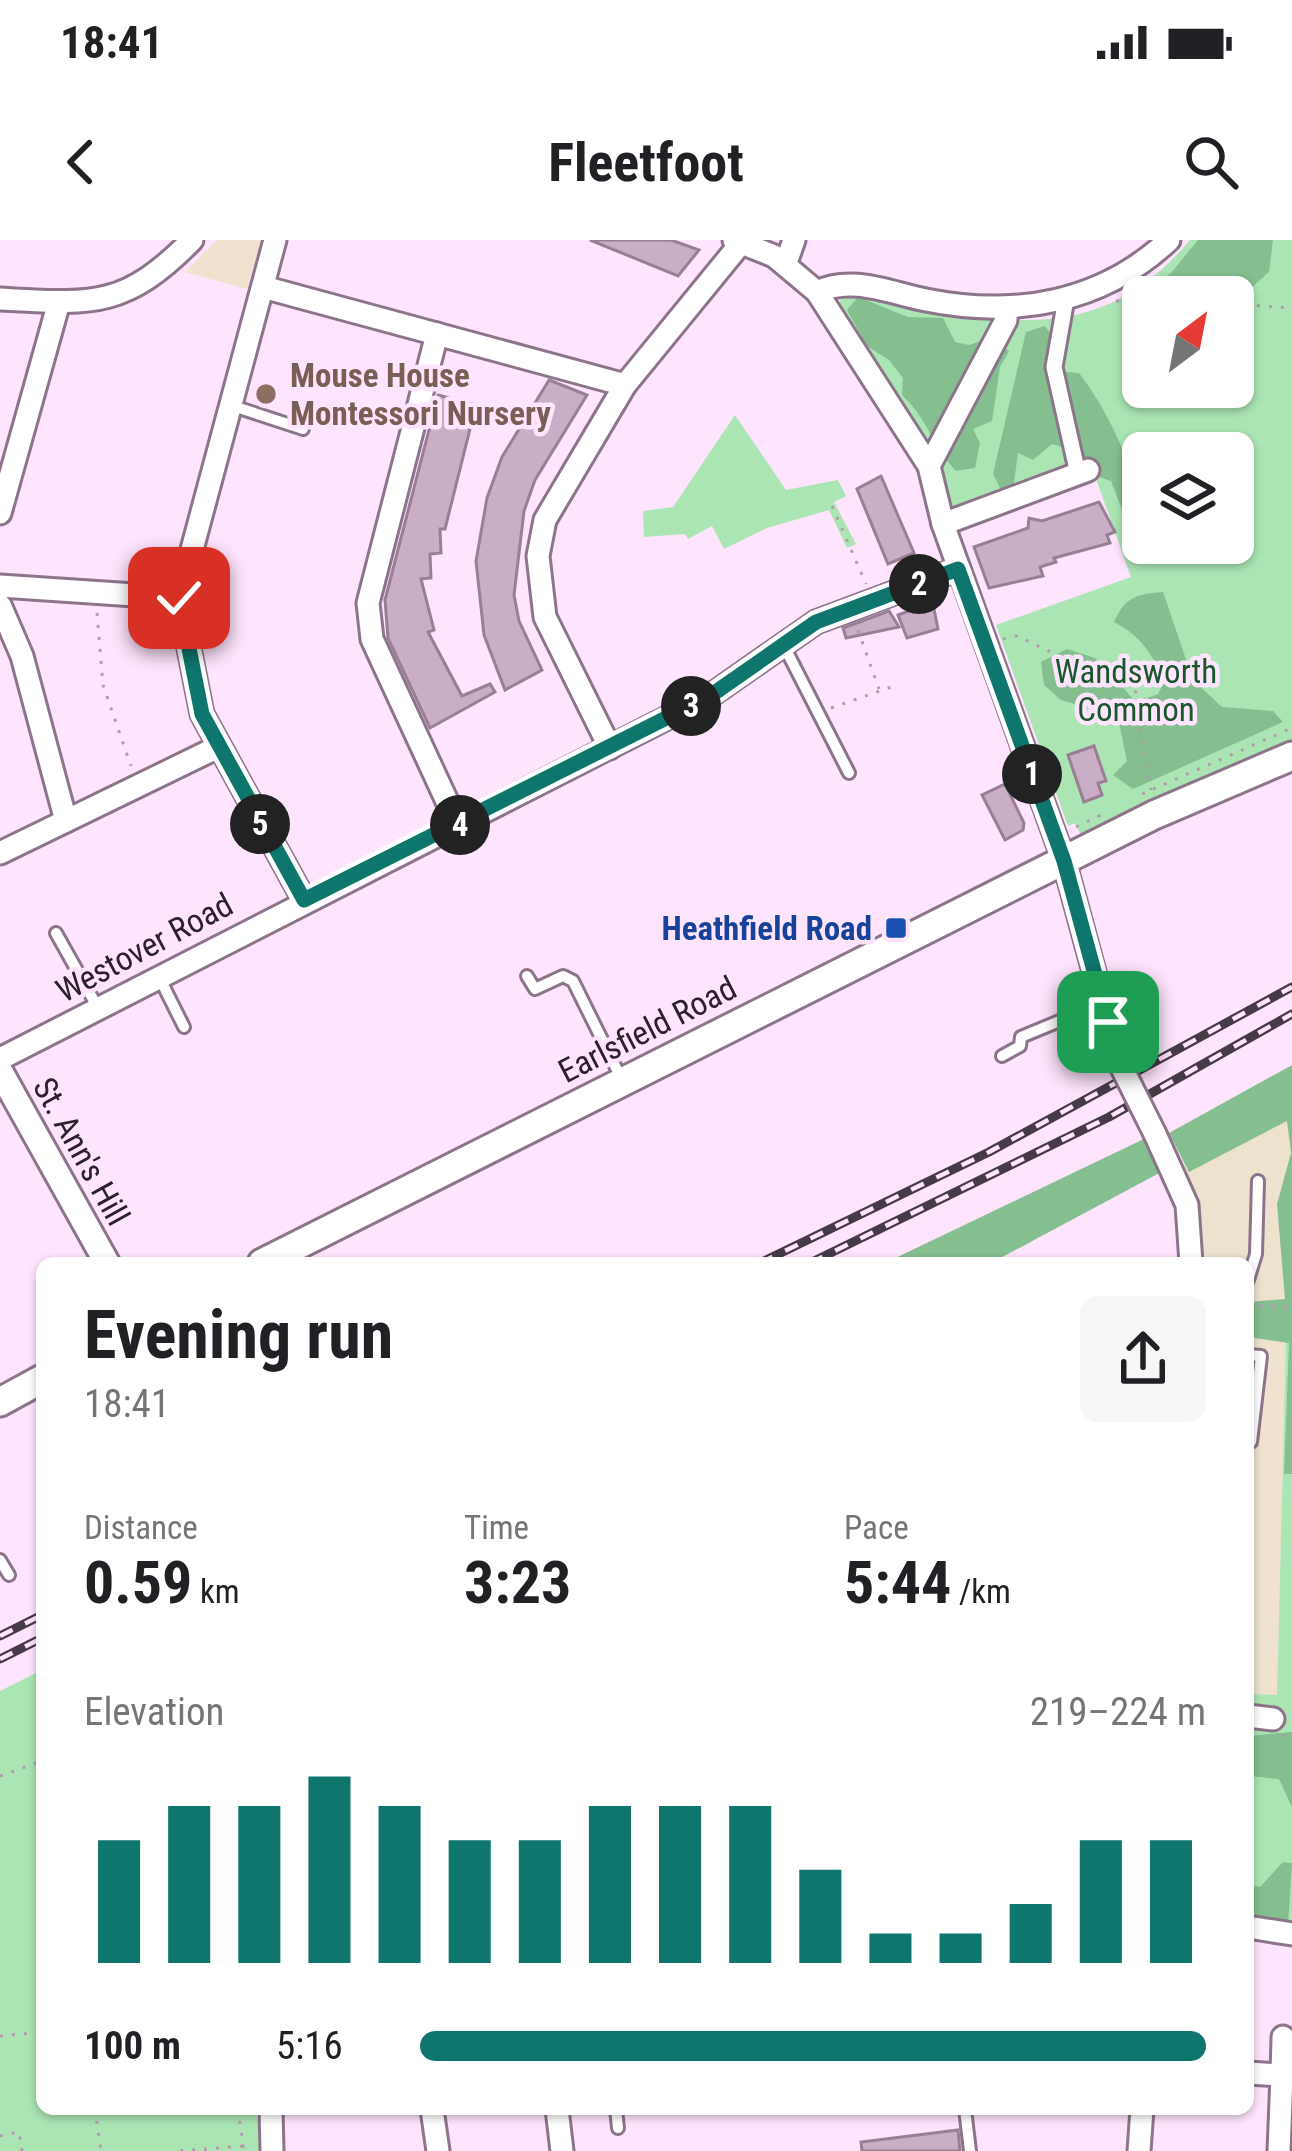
<!DOCTYPE html>
<meta charset="utf-8">
<style>
:root{--surface:#fff;--page:#f6f6f6;--text:#202124;--muted:#757577;--accent:#0f766e}
body{margin:0;font-family:"Roboto Condensed",sans-serif;background:var(--page);color:var(--text);height:100vh;display:flex;flex-direction:column;font-size:45px;white-space:nowrap}
*{box-sizing:border-box;margin:0}
p{font-size:39px;color:var(--muted)}
.icon{flex:none;width:66px;height:66px;fill:none;stroke:currentColor;stroke-width:2;stroke-linecap:round;stroke-linejoin:round}
.map{position:relative;flex:1;overflow:hidden}
.panel{position:absolute;left:36px;top:1017px;width:1218px;height:858px;display:flex;flex-direction:column;background:var(--surface);border-radius:18px;box-shadow:0 3px 9px #0004}
.panel>*{flex:none}
.needle{width:78px;rotate:32deg}
.tools{position:absolute;left:1122px;top:36px;display:grid;gap:24px}
.tools a{display:grid;place-items:center;width:132px;height:132px;border-radius:18px;background:var(--surface);box-shadow:0 3px 9px #0004;font-size:60px}
.pin{position:absolute;display:grid;place-items:center;width:102px;height:102px;color:#fff;margin:-51px;border-radius:24px;box-shadow:0 6px 18px #0006}
.km{position:absolute;width:60px;height:60px;margin:-30px;border-radius:50%;background:#222;color:#fff;font-size:33px;line-height:60px;text-align:center}
.round{display:grid;place-items:center;flex:none;width:126px;height:126px;border-radius:18px;background:var(--page)}
.head{display:flex;align-items:center;justify-content:space-between;height:204px;padding:0 48px}
h1{font-size:66px;font-weight:700;line-height:90px}
.stats{display:grid;grid-template-columns:repeat(3,1fr);gap:18px;height:204px;padding:12px 48px}
.stats div{display:grid;align-content:center}
.stats b{font-size:60px;font-weight:700}
.stats small{font-size:33px;font-weight:400}
.stats p{font-size:33px}
.chart{height:336px;padding:24px 48px}
.chart p{display:flex;justify-content:space-between}
.chart svg{width:100%;height:216px;margin-top:12px;stroke:var(--accent);stroke-width:6}
ul{padding:0 48px;list-style:none;font-size:39px}
li{display:grid;grid-template-columns:192px 144px 1fr;align-items:center;height:90px}
li i{height:30px;border-radius:15px;background:var(--accent)}
.status{display:flex;justify-content:space-between;align-items:center;height:84px;padding:0 60px;background:var(--surface);direction:ltr}
.status svg{height:33px;fill:currentColor}
header{display:flex;justify-content:space-between;align-items:center;height:156px;padding:0 48px;background:var(--surface);font-size:54px;font-weight:700}
.map>svg:first-child{display:block}
</style>
<div class="status"><b>18:41</b><svg viewBox="0 0 49 12"><path d="M0 12V9h3v3zM5 12V6h3v6zM10 12V3h3v9zM15 12V0h3v12zM26 1h20v11H26zM47 4h2v5h-2z"/></svg></div>
<header><svg class="icon" aria-label="back" viewBox="0 0 24 24"><path d="M15 5l-7 7 7 7"/></svg>Fleetfoot<svg class="icon" aria-label="search" viewBox="0 0 24 24"><circle cx="10" cy="10" r="6"/><path d="M15 15l6 6"/></svg></header>
<div class="map">
<svg width="1292" height="1911" viewBox="0 0 1292 1911">
<rect width="100%" height="100%" fill="#ffe4fd"/>
<!-- commercial -->
<g fill="#efe2ce">
<path d="M217 0H261L247 49 185 32Z"/>
<path d="M1248 1068 1287 1070 1277 1456 1248 1454Z"/>
</g>
<!-- industrial -->
<path fill="#ede2ce" d="M1292 849 1287 1070 1248 1068V1023H1203L1200 970 1179 910Z"/>
<!-- green -->
<g fill="#abe5b4" fill-rule="evenodd">
<path d="M1190 0H1292V501L1081 596 1075 583 1068 586 996 385 1131 337 1095 236 948 271 919 188 877 132 839 63 845 52C975 73 1087 123 1190 0ZM1143 57H1233V147H1143ZM1143 213H1233V303H1143Z"/>
<path d="M735 175 786 250 838 240 846 256 834 262 856 304 847 308 829 270 767 288 724 309 712 286 688 299 685 294 644 297 643 271 673 267Z"/>
<path d="M1292 866V1682L1248 1676V1454L1277 1455Z"/>
<path d="M42 1430V1869H256L262 1911H0V1451Z"/>
</g>
<!-- forest -->
<g fill="#85be8f">
<path d="M1198 0H1273L1269 32 1233 64V57H1143V87L1140 54 1171 33Z"/>
<path d="M858 57 908 77 943 78 955 102 969 105 993 97 1009 111 1000 127 992 181 973 189 980 203 975 228 956 231C930 203 930 182 902 155L903 138 889 120 867 106 847 70Z"/>
<path d="M1045 86 1059 106 1054 118 1064 132 1079 133C1115 180 1143 246 1143 303L1133 298 1111 241 1074 229 1073 210 1052 204 1033 220 1018 213 1012 257 1006 260 993 234 1026 92Z"/>
<path d="M1163 352 1193 440 1222 467 1273 471 1283 482 1133 549 1113 535 1127 521 1118 477 1061 460 1044 445 1041 422 1067 409 1095 418 1136 462 1158 454 1164 442C1153 414 1141 396 1114 382 1125 357 1137 354 1163 352Z"/>
<path d="M1292 825V1234H1284L1289 1103 1248 1097V1062L1285 1059 1277 964 1291 913 1287 881 1189 932 1169 893Z"/>
<path d="M1148 897 1163 931 991 1023H885Z"/>
<path d="M1292 1492V1567L1279 1539 1248 1536V1496Z"/>
<path d="M1283 1622 1292 1623 1288 1686 1248 1680V1644L1260 1647Z"/>
</g>
<!-- building -->
<g fill="#c9aec6" stroke="#997f96" stroke-width="3">
<path d="M590 0H671L699 10 678 36Z"/>
<path d="M549 140 587 155 535 240 524 271 514 355 519 381 542 430 505 450 484 395 476 321 487 258 502 217Z"/>
<path d="M438 155 476 165 445 289H440L441 313 430 314 431 338 421 339 434 390 428 392 462 456 490 444 495 452 430 488 388 398 385 360Z"/>
<path d="M881 236 914 313 888 324 857 249Z"/>
<path d="M1099 262 1115 292 1107 295 1110 303 1054 318 1056 322 1040 327 1043 336 989 348 974 307 1028 288 1029 278 1042 281Z"/>
<path d="M925 365 934 369 938 389 907 398 898 375Z"/>
<path d="M889 371 899 387 846 398 843 388Z"/>
<path d="M1094 506 1106 541 1098 543 1102 555 1084 562 1068 515Z"/>
<path d="M1005 544 1024 583 1023 590 1005 600 982 555Z"/>
<path d="M958 1890 960 1911H862L861 1902Z"/>
</g>
<g fill="none" stroke-linecap="round" stroke-linejoin="round">
<!-- service casing -->
<g stroke="#8c748b" stroke-width="16">
<g id="service">
<path d="M230 165 303 189"/>
<path d="M784 406 849 533"/>
<path d="M56 693 98 768"/>
<path d="M527 736 535 749 563 736 573 741 621 838"/>
<path d="M159 737 184 787"/>
<path d="M1002 816 1020 806 1021 797 1103 763"/>
<path d="M1248 1040 1256 1014 1258 941"/>
<path d="M1248 1115 1261 1116 1251 1202"/>
<path d="M0 1320 9 1335"/>
<path d="M616 1869 618 1888"/>
<path d="M965 1869 970 1911"/>
</g>
</g>
<!-- pedestrian casing -->
<g stroke="#8c748b" stroke-width="21">
<path id="pedestrian" d="M1066 59 1054 127 1078 234"/>
</g>
<!-- minor casing -->
<g stroke="#8c748b" stroke-width="27">
<g id="minor">
<path d="M275 0 179 358 202 474 304 660"/>
<path d="M734 0 774 16 817 52 929 226 943 284 1064 621 1118 820"/>
<path d="M786 23 794 0"/>
<path d="M263 47 625 145"/>
<path d="M817 52C852 35 890 53 926 60 1015 78 1102 63 1169 0"/>
<path d="M0 59C92 64 124 69 192 0"/>
<path d="M437 94 368 363 372 399 458 585"/>
<path d="M929 226 1006 80V67"/>
<path d="M0 273 59 62"/>
<path d="M943 284 1088 230"/>
<path d="M0 346 179 358"/>
<path d="M0 365 22 416 66 581"/>
<path d="M610 508 545 377 538 316 545 280 625 145 741 3"/>
<path d="M0 613 216 508"/>
<path d="M0 819 710 456 816 382 958 329"/>
<path d="M1155 894 1187 965 1191 1023"/>
<path d="M1248 1476 1273 1479"/>
<path d="M1248 1687 1292 1694"/>
<path d="M1248 1833 1282 1835 1279 1911"/>
<path d="M1282 1835 1283 1797"/>
<path d="M271 1869 272 1911"/>
<path d="M432 1869 438 1911"/>
<path d="M557 1869 562 1911"/>
<path d="M1139 1911 1142 1869"/>
</g>
</g>
<!-- tertiary casing -->
<g stroke="#8c748b" stroke-width="30">
<path id="tertiary" d="M0 831 107 1023"/>
</g>
<!-- secondary casing -->
<g stroke="#8c748b" stroke-width="33">
<g id="secondary">
<path d="M262 1023 1154 575 1292 516"/>
<path d="M0 1162 42 1139"/>
</g>
</g>
<!-- path -->
<g stroke="#b09baf" stroke-width="3" stroke-dasharray="3 9" stroke-linecap="butt">
<path d="M1116 61H1143"/>
<path d="M1233 64 1292 68"/>
<path d="M832 266 866 344"/>
<path d="M97 373 103 445 131 526"/>
<path d="M858 390 879 449"/>
<path d="M1003 399 1017 396 1138 453 1150 464 1139 484 1151 550"/>
<path d="M831 468 894 446"/>
<path d="M1142 554 1292 488"/>
<path d="M1076 587 1107 572"/>
<path d="M1248 1066 1292 1067"/>
<path d="M1282 1495 1292 1502"/>
<path d="M0 1536 42 1521"/>
<path d="M0 1796 42 1792"/>
<path d="M95 1869 101 1911"/>
<path d="M238 1869 244 1911"/>
<path d="M0 1896 19 1892 22 1911"/>
<path d="M180 1911 244 1906"/>
</g>
<!-- service -->
<use href="#service" stroke="#fff" stroke-width="10"/>
<!-- pedestrian -->
<use href="#pedestrian" stroke="#fff" stroke-width="15"/>
<!-- minor -->
<use href="#minor" stroke="#fff" stroke-width="21"/>
<!-- tertiary -->
<use href="#tertiary" stroke="#fff" stroke-width="24"/>
<!-- secondary -->
<use href="#secondary" stroke="#fff" stroke-width="27"/>
<!-- rail casing -->
<g stroke="#463a46" stroke-width="9">
<g id="rail">
<path d="M760 1023 989 912 1292 747"/>
<path d="M810 1023 1109 877 1292 774"/>
<path d="M0 1396 42 1375"/>
<path d="M0 1419 42 1398"/>
</g>
</g>
<!-- rail -->
<use href="#rail" stroke="#ffe4fd" stroke-width="4.5" stroke-dasharray="14" stroke-linecap="butt"/>
<!-- minor-bridge casing -->
<g stroke="#8c748b" stroke-width="27" stroke-linecap="butt">
<path id="minor-bridge" d="M1118 820 1155 894"/>
</g>
<!-- minor-bridge -->
<use href="#minor-bridge" stroke="#fff" stroke-width="21"/>
</g>
<g fill="none" stroke-linecap="round" stroke-linejoin="round">
<!-- route casing -->
<g stroke="#fff" stroke-width="24">
<path id="route" d="M179 358 202 474 304 660 710 456 816 382 958 329 1064 621 1108 782"/>
</g>
<!-- route -->
<use href="#route" stroke="#0f766e" stroke-width="15"/>
</g>
<!-- markers -->
<circle fill="#8d6e63" stroke="#ffe4fd" stroke-width="4.5" cx="266" cy="154" r="12"/>
<rect fill="#1a4fb4" stroke="#ffe4fd" stroke-width="4.5" x="884" y="676" width="24" height="24" rx="6"/>
<g text-anchor="middle" stroke-width="9" stroke-linejoin="round" paint-order="stroke">
<!-- education labels -->
<g font-size="33" font-weight="bold" fill="#785e54" stroke="#ffe4fd" text-anchor="start">
<text x="290" y="147">Mouse House<tspan x="290" dy="38">Montessori Nursery</tspan></text>
</g>
<!-- park labels -->
<g font-size="33" fill="#18572a" stroke="#ffe4fd">
<text x="1136" y="443">Wandsworth<tspan x="1136" dy="38">Common</tspan></text>
</g>
<!-- transit labels -->
<g font-size="33" font-weight="bold" fill="#164399" stroke="#ffe4fd" text-anchor="end">
<text x="872" y="700">Heathfield Road</text>
</g>
<!-- street labels -->
<g font-size="33" fill="#2b212b" stroke="#ffe4fd">
<text transform="translate(144 707) rotate(-28)" y="12">Westover Road</text>
<text transform="translate(647 789) rotate(-27)" y="12">Earlsfield Road</text>
<text transform="translate(82 911) rotate(61)" y="12">St. Ann's Hill</text>
</g>
</g>
</svg>
<div class="tools">
<a><svg class="needle" viewBox="-14 -14 28 28"><path d="M0-13l5 13h-10z" fill="#e53935"/><path d="M0 13l5-13h-10z" fill="#757577"/></svg></a>
<a><svg class="icon" aria-label="layers" viewBox="0 0 24 24"><path d="M12 4l9 5-9 5-9-5zM3 14l9 5 9-5"/></svg></a>
</div>
<div class="pin" style="left:1108px;top:782px;background:#1e9e55"><svg class="icon" aria-label="arrive" viewBox="0 0 24 24"><path d="M6 21V4h12l-3 4 3 4H6"/></svg></div>
<div class="pin" style="left:179px;top:358px;background:#d93025"><svg class="icon" aria-label="check" viewBox="0 0 24 24"><path d="M5 12l5 5 9-10"/></svg></div>
<b class="km" style="left:1032px;top:534px">1</b>
<b class="km" style="left:919px;top:344px">2</b>
<b class="km" style="left:691px;top:466px">3</b>
<b class="km" style="left:460px;top:585px">4</b>
<b class="km" style="left:260px;top:584px">5</b>
<section class="panel">
<div class="head"><div><h1>Evening run</h1><p>18:41</p></div><a class="round"><svg class="icon" aria-label="share" viewBox="0 0 24 24"><path d="M12 15V3M7 8l5-5 5 5M5 13v7h14v-7"/></svg></a></div>
<div class="stats">
<div><p>Distance</p><b>0.59<small> km</small></b></div>
<div><p>Time</p><b>3:23</b></div>
<div><p>Pace</p><b>5:44<small> /km</small></b></div>
</div>
<div class="chart"><p><span>Elevation</span>219–224 m</p>
<svg viewBox="0 0 160 44" preserveAspectRatio="none"><path d="M5 44V19M15 44V12M25 44V12M35 44V6M45 44V12M55 44V19M65 44V19M75 44V12M85 44V12M95 44V12M105 44V25M115 44V38M125 44V38M135 44V32M145 44V19M155 44V19"/></svg>
</div>
<ul>
<li><b>100 m</b>5:16<i style="width:100%"></i></li>
</ul>
</section>
</div>
